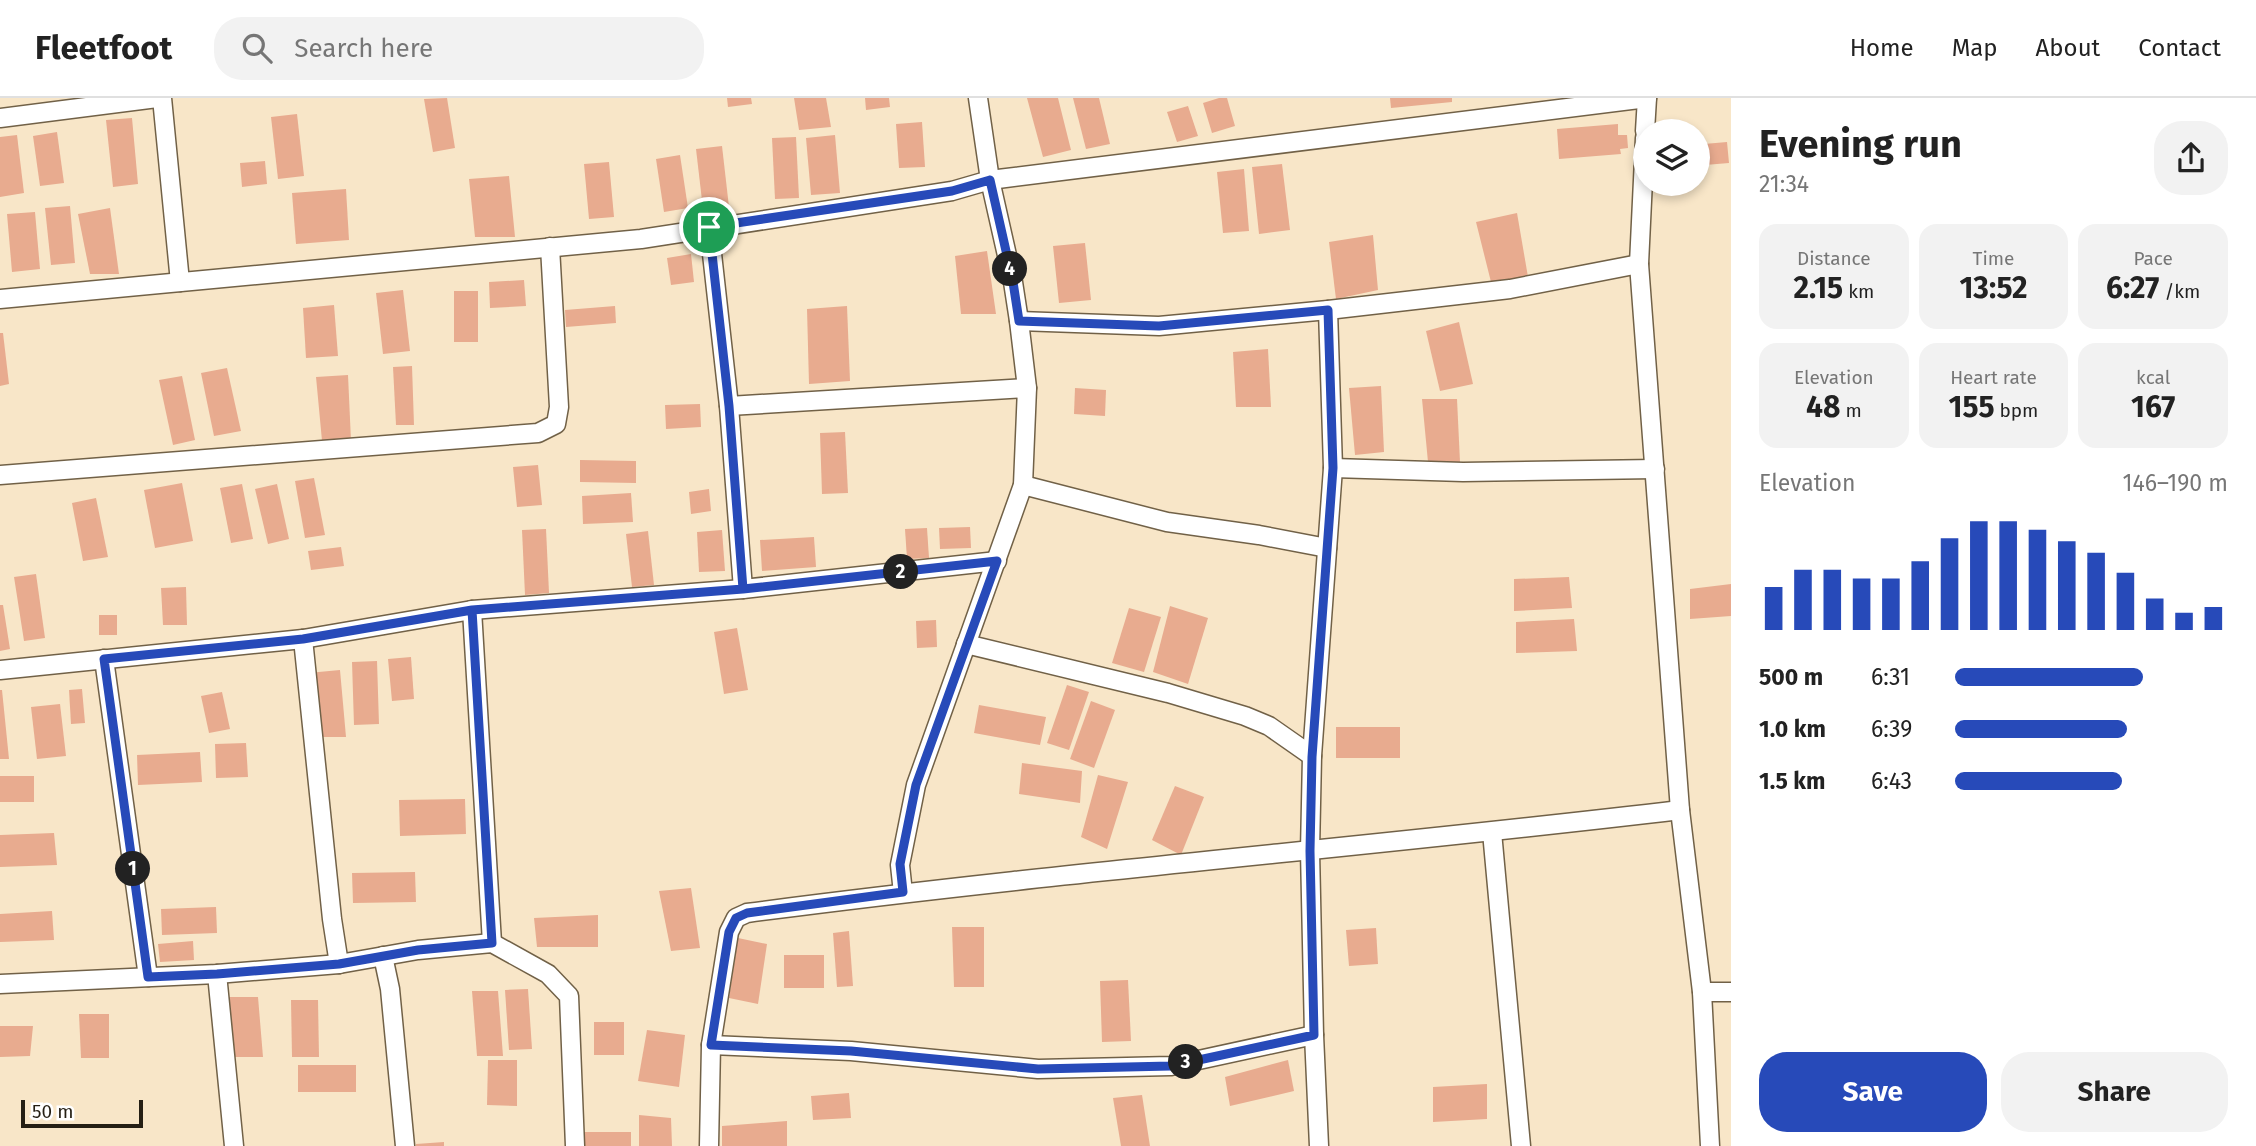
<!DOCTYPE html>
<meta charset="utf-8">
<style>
:root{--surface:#fff;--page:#f2f2f2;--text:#222;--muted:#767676;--line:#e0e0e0;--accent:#274ab9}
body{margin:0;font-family:"Fira Sans",sans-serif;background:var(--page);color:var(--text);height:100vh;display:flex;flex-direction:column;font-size:26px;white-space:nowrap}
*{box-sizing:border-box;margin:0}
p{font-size:23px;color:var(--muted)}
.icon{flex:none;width:38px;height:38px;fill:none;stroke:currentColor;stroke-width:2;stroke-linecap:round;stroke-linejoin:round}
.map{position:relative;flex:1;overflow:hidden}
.side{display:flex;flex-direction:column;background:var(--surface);width:525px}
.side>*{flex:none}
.buttons{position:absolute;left:1633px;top:21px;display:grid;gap:14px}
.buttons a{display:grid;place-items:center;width:77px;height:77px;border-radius:50%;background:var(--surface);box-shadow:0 4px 10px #0003;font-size:35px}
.scale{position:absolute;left:21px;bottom:18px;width:122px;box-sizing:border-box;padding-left:7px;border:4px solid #251f14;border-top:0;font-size:19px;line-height:24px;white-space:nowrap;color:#251f14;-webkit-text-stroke:5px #fff;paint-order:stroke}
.pin{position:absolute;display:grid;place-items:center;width:60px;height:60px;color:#fff;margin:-30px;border:4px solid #fff;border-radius:50%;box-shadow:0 2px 7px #0007}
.km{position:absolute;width:35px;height:35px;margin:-18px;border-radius:50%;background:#222;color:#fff;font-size:19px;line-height:35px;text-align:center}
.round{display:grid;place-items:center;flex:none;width:74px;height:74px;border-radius:28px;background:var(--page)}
.headline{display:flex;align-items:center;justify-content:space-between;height:119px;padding:0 28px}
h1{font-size:38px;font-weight:700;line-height:52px}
.metrics{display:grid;grid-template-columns:repeat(3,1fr);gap:10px;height:119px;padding:7px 28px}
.metrics div{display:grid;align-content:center;border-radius:18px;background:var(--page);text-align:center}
.metrics b{font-size:30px;font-weight:700}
.metrics small{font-size:19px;font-weight:400}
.metrics p{font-size:19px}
.chart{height:196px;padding:14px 28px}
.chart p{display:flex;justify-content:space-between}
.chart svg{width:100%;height:126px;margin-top:7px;stroke:var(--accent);stroke-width:6}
.primary-button{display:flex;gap:14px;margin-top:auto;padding:14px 28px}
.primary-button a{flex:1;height:80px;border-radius:28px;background:var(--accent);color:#fff;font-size:28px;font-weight:700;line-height:80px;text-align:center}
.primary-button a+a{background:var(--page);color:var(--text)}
ul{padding:0 28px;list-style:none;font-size:23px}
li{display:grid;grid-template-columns:112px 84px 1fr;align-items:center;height:52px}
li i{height:18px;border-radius:9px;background:var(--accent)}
header{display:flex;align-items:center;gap:42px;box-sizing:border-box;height:98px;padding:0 35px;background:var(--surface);border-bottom:2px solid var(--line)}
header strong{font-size:33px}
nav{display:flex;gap:38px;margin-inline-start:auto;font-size:24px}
.search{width:490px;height:63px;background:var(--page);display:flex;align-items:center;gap:18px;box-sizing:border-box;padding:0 24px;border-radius:28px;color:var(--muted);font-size:26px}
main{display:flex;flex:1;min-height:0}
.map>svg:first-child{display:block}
</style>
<header>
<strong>Fleetfoot</strong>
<div class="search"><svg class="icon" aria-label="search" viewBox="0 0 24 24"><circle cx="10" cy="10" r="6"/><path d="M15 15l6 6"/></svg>Search here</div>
<nav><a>Home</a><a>Map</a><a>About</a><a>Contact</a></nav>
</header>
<main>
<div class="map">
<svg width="1731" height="1048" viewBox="0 0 1731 1048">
<rect width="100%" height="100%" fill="#f8e6c8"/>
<!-- building -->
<g fill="#e8ab8f">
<path d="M447 0 455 50 433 54 424 1Z"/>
<path d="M727 0H751L752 6 728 9Z"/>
<path d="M794 0H826L831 29 799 32Z"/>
<path d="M865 0H889L890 9 866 12Z"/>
<path d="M1027 0H1058L1071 52 1043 59Z"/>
<path d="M1073 0H1099L1110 46 1086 51Z"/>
<path d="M1219 0H1227L1235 28 1212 35 1203 5Z"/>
<path d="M1390 0H1452V4L1391 10Z"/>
<path d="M1188 8 1198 38 1177 44 1167 14Z"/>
<path d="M297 16 304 78 278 81 271 19Z"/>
<path d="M132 20 138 86 113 89 106 22Z"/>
<path d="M922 24 925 69 899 70 896 26Z"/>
<path d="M1618 26V37H1627L1628 50 1620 51 1621 56 1559 61 1557 31Z"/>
<path d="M57 34 64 85 40 88 33 38Z"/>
<path d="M17 37 24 95 0 99V39Z"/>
<path d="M835 37 840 95 811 97 806 40Z"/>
<path d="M796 39 799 100 775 101 772 40Z"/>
<path d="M1727 44 1729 65 1705 67 1704 46Z"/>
<path d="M722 48 729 109 703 111 696 51Z"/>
<path d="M680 57 688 110 664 114 656 61Z"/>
<path d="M265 63 267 86 242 89 240 65Z"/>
<path d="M609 64 614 119 589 121 584 66Z"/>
<path d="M1282 66 1290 132 1259 136 1252 69Z"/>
<path d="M1244 71 1249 133 1223 135 1217 74Z"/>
<path d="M509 78 515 139H475L469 81Z"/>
<path d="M346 91 349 142 296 146 292 95Z"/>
<path d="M70 108 75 165 51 167 45 110Z"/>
<path d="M110 110 119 176H90L78 116Z"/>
<path d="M35 114 40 171 12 174 7 116Z"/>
<path d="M1517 115 1528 179 1491 184 1476 124Z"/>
<path d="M1373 137 1378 192 1336 201 1329 144Z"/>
<path d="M1085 145 1091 202 1059 205 1053 148Z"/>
<path d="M987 153 996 216H961L955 158Z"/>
<path d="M691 156 694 184 671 187 667 160Z"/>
<path d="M524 182 526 208 490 210 489 184Z"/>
<path d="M403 192 410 253 383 256 376 195Z"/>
<rect x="454" y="193" width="24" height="51"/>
<path d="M334 207 338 258 306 260 303 210Z"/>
<path d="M615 208 616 225 566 229 565 212Z"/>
<path d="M847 208 850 283 809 286 807 211Z"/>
<path d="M1459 224 1473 286 1440 293 1426 233Z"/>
<path d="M0 235H3L9 286 0 288Z"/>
<path d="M1268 251 1271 309H1236L1233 254Z"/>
<path d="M412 268 414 327H396L393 269Z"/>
<path d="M227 270 241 333 214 338 201 275Z"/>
<path d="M348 277 351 343H322L316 279Z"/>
<path d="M182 278 195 342 173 347 159 282Z"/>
<path d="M1381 288 1384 354 1355 357 1349 290Z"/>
<path d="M1075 290 1106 292 1105 318 1074 316Z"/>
<path d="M1422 301H1457L1460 364H1428Z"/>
<path d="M700 306 701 329 666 331 665 307Z"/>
<path d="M845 334 848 395 822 396 820 335Z"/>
<path d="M580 362 636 363V385L580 384Z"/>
<path d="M538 367 542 407 517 409 513 369Z"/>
<path d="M314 380 325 437 305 440 295 383Z"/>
<path d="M182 385 193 443 155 450 144 392Z"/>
<path d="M242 386 253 441 231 445 220 390Z"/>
<path d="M277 386 289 441 268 446 255 391Z"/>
<path d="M709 391 711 413 691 416 689 394Z"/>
<path d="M631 395 633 424 583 426 582 398Z"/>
<path d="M96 400 108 459 83 463 72 405Z"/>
<path d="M970 429 971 450 940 451 939 430Z"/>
<path d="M927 430 929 460 907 461 905 431Z"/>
<path d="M546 431 549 495 525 497 522 432Z"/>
<path d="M722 432 725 473 699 474 697 434Z"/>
<path d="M648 433 654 487 632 489 626 436Z"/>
<path d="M814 439 816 469 762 473 760 442Z"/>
<path d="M341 449 344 468 311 472 308 453Z"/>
<path d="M36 476 45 540 24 543 14 479Z"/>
<path d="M1569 479 1572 510 1514 513V481Z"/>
<path d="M1731 486V518L1690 521V491Z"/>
<path d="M186 489 187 527H163L161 490Z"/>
<path d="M0 507H3L10 551 0 553Z"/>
<path d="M1170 508 1208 520 1188 586 1153 574Z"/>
<path d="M1129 510 1161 519 1144 574 1112 565Z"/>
<rect x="99" y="517" width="18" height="20"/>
<path d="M1574 521 1577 553 1516 555V524Z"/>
<path d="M936 522 937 549 917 550 916 523Z"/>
<path d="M737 530 748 592 724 596 714 534Z"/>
<path d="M411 559 414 601 392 603 388 561Z"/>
<path d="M377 563 379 626 354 627 352 564Z"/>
<path d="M340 572 346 639H314L308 575Z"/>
<path d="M1067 587 1089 594 1069 652 1047 645Z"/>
<path d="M82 591 85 625 71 626 69 592Z"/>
<path d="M0 592H2L9 661H0Z"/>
<path d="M222 594 230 631 209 635 201 598Z"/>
<path d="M1091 603 1115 612 1094 670 1070 661Z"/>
<path d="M60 606 66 658 37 661 31 609Z"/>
<path d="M979 607 1046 619 1040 647 974 635Z"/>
<rect x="1336" y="629" width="64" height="31"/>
<path d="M246 645 248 679 216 680 215 646Z"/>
<path d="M200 654 202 684 138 687 137 657Z"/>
<path d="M1022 665 1082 673 1080 705 1019 696Z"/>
<path d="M1098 677 1128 684 1107 751 1081 739Z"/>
<rect x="0" y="678" width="34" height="26"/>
<path d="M1175 688 1204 699 1181 757 1152 742Z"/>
<path d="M465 701 466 736 400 738 399 702Z"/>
<path d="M54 735 57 767 0 769V737Z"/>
<path d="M415 774 416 804 353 805 352 775Z"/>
<path d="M691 790 700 850 671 853 659 793Z"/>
<path d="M216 809 217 835 162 837 161 811Z"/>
<path d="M52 813 54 842 0 844V816Z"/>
<path d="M598 817V849H537L534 820Z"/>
<path d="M952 829H984V889H954Z"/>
<path d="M1376 830 1378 866 1349 868 1346 832Z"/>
<path d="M849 833 853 888 837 889 833 835Z"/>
<path d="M738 840 767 846 758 906 729 900Z"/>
<path d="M193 843 194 862 160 864 158 846Z"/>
<rect x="784" y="857" width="40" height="33"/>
<path d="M1128 882 1131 943 1102 944 1100 883Z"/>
<path d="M528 891 532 951 509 952 505 892Z"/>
<path d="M472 893H498L503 958H477Z"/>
<path d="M226 899H258L263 959H231Z"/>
<path d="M291 902H318L319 959H292Z"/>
<path d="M79 916H109V960H81Z"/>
<rect x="594" y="924" width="30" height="33"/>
<path d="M0 928H33L30 958 0 959Z"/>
<path d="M647 932 685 937 679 989 638 983Z"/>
<path d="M488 962H517V1008L487 1007Z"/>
<path d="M1288 962 1294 993 1230 1008 1225 979Z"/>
<rect x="298" y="967" width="58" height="27"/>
<path d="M1487 986V1021L1433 1024V989Z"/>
<path d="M849 995 851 1020 813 1022 811 998Z"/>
<path d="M1142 997 1150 1048H1121L1113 1000Z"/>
<path d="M639 1017 671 1020 672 1048H639Z"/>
<path d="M787 1023V1048H722V1028Z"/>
<path d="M582 1034H631V1048H583Z"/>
<path d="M444 1044V1048H416V1046Z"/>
</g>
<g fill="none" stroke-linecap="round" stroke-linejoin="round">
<!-- street casing -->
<g stroke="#716147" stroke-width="21">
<g id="street">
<path d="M162 0 180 184"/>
<path d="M0 20 157 0"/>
<path d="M1645 33 1647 0"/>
<path d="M1645 40 1639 166 1680 712 1702 894 1710 1048"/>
<path d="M709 129 729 308 743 491"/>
<path d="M0 201 641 141 952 93 990 82 1647 0"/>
<path d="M1019 223 1159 228 1328 212 1510 191 1639 166"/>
<path d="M729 308 1027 290"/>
<path d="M1333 370 1463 374 1655 371"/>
<path d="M0 377 538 335 556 326 559 309 550 149"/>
<path d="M1023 387 1167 424 1259 437 1327 450"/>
<path d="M472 512 492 845"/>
<path d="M303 541 332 821 339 866"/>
<path d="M966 546 1168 595 1245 618 1269 628 1312 658"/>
<path d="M104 561 148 879"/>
<path d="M0 572 303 541 472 512 743 491 997 463"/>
<path d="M1492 734 1521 1048"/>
<path d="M903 795 900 767 916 687 1023 387 1027 290 1019 223 1013 184 990 82 978 0"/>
<path d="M383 858 390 891 405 1048"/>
<path d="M217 876 234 1048"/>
<path d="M0 886 217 876 339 866 418 852 492 845 548 876 569 898 575 1048"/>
<path d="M1702 894H1731"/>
<path d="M711 947 851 953 1038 971 1171 968 1314 937"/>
<path d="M709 1048 711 947 729 834 736 820 747 815C1058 774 1370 749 1680 712"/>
<path d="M1319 1048 1314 937 1310 753 1312 658 1333 370 1328 212"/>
</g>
</g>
<!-- street -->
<use href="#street" stroke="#fff" stroke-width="18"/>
</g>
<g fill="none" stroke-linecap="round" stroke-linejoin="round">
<!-- route casing -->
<g stroke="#fff" stroke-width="14">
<path id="route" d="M709 129 729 308 743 491 472 512 303 541 104 561 148 879 217 876 339 866 418 852 492 845 472 512 743 491 997 463 916 687 900 766 903 794 747 815 736 820 729 834 711 947 851 953 1038 971 1171 968 1314 937 1310 753 1312 659 1333 370 1328 212 1159 228 1019 223 1013 184 990 82 952 93 709 129"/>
</g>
<!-- route -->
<use href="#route" stroke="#274ab9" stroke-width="9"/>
</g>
</svg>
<div class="buttons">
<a><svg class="icon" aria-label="layers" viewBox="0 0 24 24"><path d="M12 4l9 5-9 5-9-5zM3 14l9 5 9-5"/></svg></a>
</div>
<div class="scale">50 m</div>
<div class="pin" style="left:709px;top:129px;background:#1e9e55"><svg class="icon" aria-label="arrive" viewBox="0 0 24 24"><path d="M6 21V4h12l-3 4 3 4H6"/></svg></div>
<b class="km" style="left:133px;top:771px">1</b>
<b class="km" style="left:901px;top:474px">2</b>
<b class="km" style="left:1186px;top:964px">3</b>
<b class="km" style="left:1010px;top:171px">4</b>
</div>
<section class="side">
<div class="headline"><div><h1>Evening run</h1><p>21:34</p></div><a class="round"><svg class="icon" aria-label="share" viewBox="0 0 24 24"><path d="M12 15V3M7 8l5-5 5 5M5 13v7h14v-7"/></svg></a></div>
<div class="metrics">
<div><p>Distance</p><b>2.15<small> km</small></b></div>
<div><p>Time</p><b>13:52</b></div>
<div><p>Pace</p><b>6:27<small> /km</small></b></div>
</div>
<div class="metrics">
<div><p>Elevation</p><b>48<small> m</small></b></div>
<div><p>Heart rate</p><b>155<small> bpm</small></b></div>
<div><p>kcal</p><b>167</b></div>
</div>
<div class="chart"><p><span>Elevation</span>146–190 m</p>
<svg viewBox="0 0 160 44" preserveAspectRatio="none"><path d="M5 44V29M15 44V23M25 44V23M35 44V26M45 44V26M55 44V20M65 44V12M75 44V6M85 44V6M95 44V9M105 44V13M115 44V17M125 44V24M135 44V33M145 44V38M155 44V36"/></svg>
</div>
<ul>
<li><b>500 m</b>6:31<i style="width:69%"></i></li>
<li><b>1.0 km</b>6:39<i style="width:63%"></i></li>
<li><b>1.5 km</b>6:43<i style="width:61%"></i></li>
</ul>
<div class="primary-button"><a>Save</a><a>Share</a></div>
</section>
</main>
